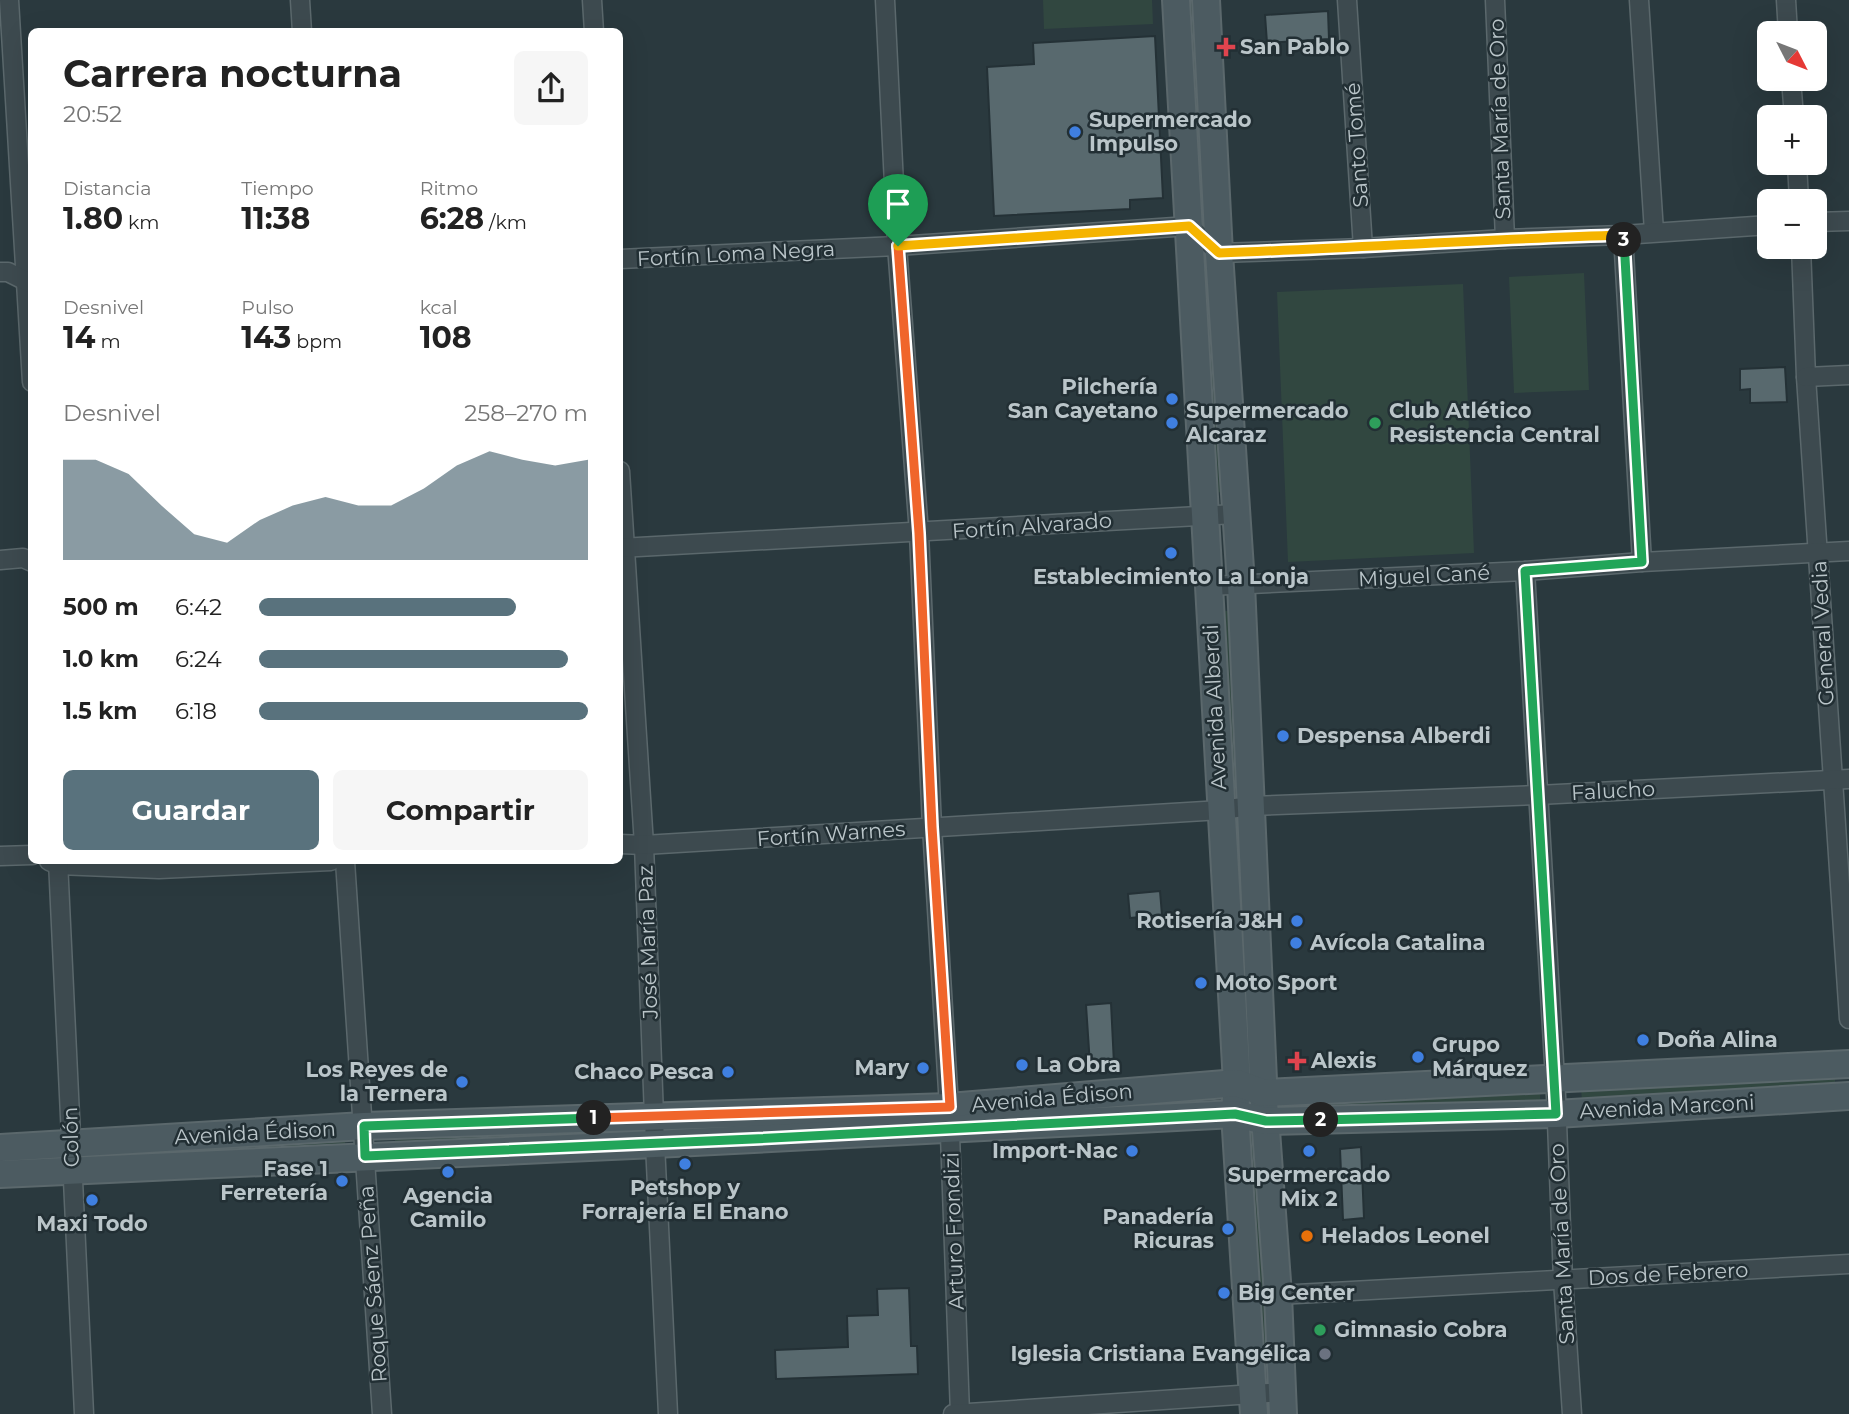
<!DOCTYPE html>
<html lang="es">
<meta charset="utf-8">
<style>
:root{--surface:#fff;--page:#f6f6f6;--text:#222;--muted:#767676;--accent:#59727d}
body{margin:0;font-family:Montserrat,sans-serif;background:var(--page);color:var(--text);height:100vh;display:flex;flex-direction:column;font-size:26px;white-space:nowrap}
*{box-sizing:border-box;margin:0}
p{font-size:23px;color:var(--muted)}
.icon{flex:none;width:38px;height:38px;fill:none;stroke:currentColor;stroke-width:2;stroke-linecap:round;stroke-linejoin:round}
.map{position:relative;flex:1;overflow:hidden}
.sheet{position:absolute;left:28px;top:28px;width:595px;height:836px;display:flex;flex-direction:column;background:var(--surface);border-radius:10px;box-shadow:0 7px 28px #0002}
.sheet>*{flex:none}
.needle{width:46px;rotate:132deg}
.tools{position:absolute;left:1757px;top:21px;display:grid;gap:14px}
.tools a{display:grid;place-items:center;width:70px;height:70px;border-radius:10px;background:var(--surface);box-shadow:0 7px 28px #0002;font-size:35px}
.pin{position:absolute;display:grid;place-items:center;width:60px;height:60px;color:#fff;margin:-72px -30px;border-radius:50% 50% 50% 0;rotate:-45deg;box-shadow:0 0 7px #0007}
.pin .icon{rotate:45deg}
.km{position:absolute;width:35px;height:35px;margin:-18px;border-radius:50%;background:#222;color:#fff;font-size:19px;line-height:35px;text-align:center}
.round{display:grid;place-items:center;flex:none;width:74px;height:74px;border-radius:10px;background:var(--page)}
.headline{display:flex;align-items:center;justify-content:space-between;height:119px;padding:0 35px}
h1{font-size:38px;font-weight:700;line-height:52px}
.metrics{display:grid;grid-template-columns:repeat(3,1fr);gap:10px;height:119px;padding:7px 35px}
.metrics div{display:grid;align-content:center}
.metrics b{font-size:30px;font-weight:700}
.metrics small{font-size:19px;font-weight:400}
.metrics p{font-size:19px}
.chart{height:196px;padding:14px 35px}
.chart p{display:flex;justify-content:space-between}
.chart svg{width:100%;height:126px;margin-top:7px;fill:var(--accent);opacity:.7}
.action{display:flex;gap:14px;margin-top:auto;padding:14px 35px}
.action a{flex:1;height:80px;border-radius:10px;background:var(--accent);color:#fff;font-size:28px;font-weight:700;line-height:80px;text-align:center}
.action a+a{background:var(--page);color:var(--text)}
ul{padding:0 35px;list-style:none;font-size:23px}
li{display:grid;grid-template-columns:112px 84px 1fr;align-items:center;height:52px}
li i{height:18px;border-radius:9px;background:var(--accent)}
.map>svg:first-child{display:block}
</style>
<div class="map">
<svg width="1849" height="1414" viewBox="0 0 1849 1414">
<rect width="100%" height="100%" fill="#2a393e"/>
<!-- green -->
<g fill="#314740">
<path d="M1043 0H1152L1153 24 1044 29Z"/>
<path d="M1186 0H1196L1206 201H1196Z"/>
<path d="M1584 273 1589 390 1514 393 1509 277Z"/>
<path d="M1200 282H1212L1223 492 1212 493Z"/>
<path d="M1463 284 1474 553 1288 562 1277 292Z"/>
<path d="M1223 611H1234L1241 784 1229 785Z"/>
<path d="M1835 1077V1091L1582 1101 1581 1088Z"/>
<path d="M1540 1093V1104L1281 1111V1100Z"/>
<path d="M643 1122V1136L395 1149V1135Z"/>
<path d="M1245 1132H1257L1272 1363H1259Z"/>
<path d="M345 1136V1149L97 1162 96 1149Z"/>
</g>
<!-- building -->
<g fill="#58696e" stroke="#243136" stroke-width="2">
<path d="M1328 11 1329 39 1267 43 1265 15Z"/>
<path d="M1155 36 1163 198 1130 200V209L994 216 987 67 1034 64 1033 43Z"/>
<path d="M1785 367 1787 402 1750 403V389L1740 390V369Z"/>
<path d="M1160 891 1162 915 1130 918 1128 894Z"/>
<path d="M1111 1003 1114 1064 1090 1065 1086 1005Z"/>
<path d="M1361 1147 1364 1218 1343 1220 1340 1149Z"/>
<path d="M909 1288 911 1346H917L918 1374 776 1379 775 1350 848 1347 847 1316 878 1315 877 1289Z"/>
</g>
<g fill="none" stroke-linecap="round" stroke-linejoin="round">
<!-- minor casing -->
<g stroke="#5b686c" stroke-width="21">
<g id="minor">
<path d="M9 0 32 382"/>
<path d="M300 0 302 32"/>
<path d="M592 0 594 32"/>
<path d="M885 0 897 246 919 533 932 827 949 1107 960 1414"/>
<path d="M1347 0 1363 248"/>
<path d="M1495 0 1505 239"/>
<path d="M1639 0 1654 232"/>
<path d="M1786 0 1788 33"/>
<path d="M1791 79 1794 117"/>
<path d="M1797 163 1799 201"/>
<path d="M1815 222 1849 221"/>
<path d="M1623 235 1642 562"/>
<path d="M1801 247 1806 377 1849 1019"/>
<path d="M620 259 897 246 1189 226 1219 253 1363 248 1505 239 1623 235 1769 225"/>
<path d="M0 272H8L32 284"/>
<path d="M1806 377 1849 375"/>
<path d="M620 471 644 845 655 1144 668 1414"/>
<path d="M620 548 1235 514"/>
<path d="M0 560 23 558 32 562"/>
<path d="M1525 571 1556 1096 1563 1280 1572 1414"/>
<path d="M1209 586 1525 571 1642 562 1849 551"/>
<path d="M620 844 644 845 1221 810 1251 806 1538 795 1849 779"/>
<path d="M0 856 32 855"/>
<path d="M49 861 58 865 159 869 331 861"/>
<path d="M58 861 84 1414"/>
<path d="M345 861 382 1414"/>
<path d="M1278 1295 1849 1264"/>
<path d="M953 1414 1282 1392"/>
</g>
</g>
<!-- secondary casing -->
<g stroke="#5b686c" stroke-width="30">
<g id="secondary">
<path d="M1176 0 1237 1083 1235 1114 1254 1414"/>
<path d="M1206 0 1219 253 1241 584 1264 1103 1278 1295 1283 1414"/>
<path d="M0 1148 364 1126 949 1107 1237 1083 1264 1093 1849 1064"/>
<path d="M0 1174 655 1144 1235 1114 1266 1121 1556 1114 1849 1096"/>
</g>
</g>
<!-- minor -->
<use href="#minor" stroke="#3d4a4f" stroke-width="18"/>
<!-- secondary -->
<use href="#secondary" stroke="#4c5b61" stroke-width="26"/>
</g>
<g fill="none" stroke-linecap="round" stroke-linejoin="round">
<!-- split-1 casing -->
<g stroke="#fff" stroke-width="14">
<path id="split-1" d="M594 1118 950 1107 932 827 919 533 898 246"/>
</g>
<!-- split-2 casing -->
<g stroke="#fff" stroke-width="14">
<path id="split-2" d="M594 1118 364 1126 365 1156 753 1139 1235 1114 1266 1121 1321 1120"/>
</g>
<!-- split-3 casing -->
<g stroke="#fff" stroke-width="14">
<path id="split-3" d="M1321 1120 1556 1114 1525 571 1642 562 1624 240"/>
</g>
<!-- split-4 casing -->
<g stroke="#fff" stroke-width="14">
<path id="split-4" d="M898 246 1189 226 1219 253C1354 248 1488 239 1623 235L1624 240"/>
</g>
<!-- split-1 -->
<use href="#split-1" stroke="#f0652b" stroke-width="9"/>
<!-- split-2 -->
<use href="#split-2" stroke="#22a559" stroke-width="9"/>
<!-- split-3 -->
<use href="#split-3" stroke="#22a559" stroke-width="9"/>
<!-- split-4 -->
<use href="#split-4" stroke="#f5b400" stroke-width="9"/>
</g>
<!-- markers -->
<g fill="#e0444e" stroke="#222f34" stroke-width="2.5">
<path d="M1222.5 36.5h7v7h7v7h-7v7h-7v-7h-7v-7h7z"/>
<path d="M1293.5 1050.5h7v7h7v7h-7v7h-7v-7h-7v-7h7z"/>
</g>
<g fill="#3f7fe0" stroke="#222f34" stroke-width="2.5">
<circle cx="1075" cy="132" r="7"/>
<circle cx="1172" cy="399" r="7"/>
<circle cx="1172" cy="423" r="7"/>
<circle cx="1171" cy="553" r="7"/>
<circle cx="1283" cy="736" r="7"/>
<circle cx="1297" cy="921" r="7"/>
<circle cx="1296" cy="943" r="7"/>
<circle cx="1201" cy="983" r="7"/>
<circle cx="1643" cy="1040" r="7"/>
<circle cx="1418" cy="1057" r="7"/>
<circle cx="1022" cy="1065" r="7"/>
<circle cx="923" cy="1068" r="7"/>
<circle cx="728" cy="1072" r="7"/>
<circle cx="462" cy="1082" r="7"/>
<circle cx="1132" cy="1151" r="7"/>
<circle cx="1309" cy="1151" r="7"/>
<circle cx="685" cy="1164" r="7"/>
<circle cx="448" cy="1172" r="7"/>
<circle cx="342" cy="1181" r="7"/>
<circle cx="92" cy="1200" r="7"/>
<circle cx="1228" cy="1229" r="7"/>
<circle cx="1224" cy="1293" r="7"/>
</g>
<g fill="#2e9e5b" stroke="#222f34" stroke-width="2.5">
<circle cx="1375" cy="423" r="7"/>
<circle cx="1320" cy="1330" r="7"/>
</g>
<circle fill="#e8710a" stroke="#222f34" stroke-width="2.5" cx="1307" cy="1236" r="7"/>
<circle fill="#6b7280" stroke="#222f34" stroke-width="2.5" cx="1325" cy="1354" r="7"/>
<g text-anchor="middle" stroke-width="5" stroke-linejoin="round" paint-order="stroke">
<!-- poi labels -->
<g font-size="21" font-weight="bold" fill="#bac5c9" stroke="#222f34" text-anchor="start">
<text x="1240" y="54">San Pablo</text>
<text x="1089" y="127">Supermercado<tspan x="1089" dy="24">Impulso</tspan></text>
<text x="1158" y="394" text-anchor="end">Pilchería<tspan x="1158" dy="24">San Cayetano</tspan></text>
<text x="1186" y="418">Supermercado<tspan x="1186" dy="24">Alcaraz</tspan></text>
<text x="1389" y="418">Club Atlético<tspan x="1389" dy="24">Resistencia Central</tspan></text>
<text x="1171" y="584" text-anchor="middle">Establecimiento La Lonja</text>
<text x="1297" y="743">Despensa Alberdi</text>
<text x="1283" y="928" text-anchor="end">Rotisería J&amp;H</text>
<text x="1310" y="950">Avícola Catalina</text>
<text x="1215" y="990">Moto Sport</text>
<text x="1657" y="1047">Doña Alina</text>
<text x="1432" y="1052">Grupo<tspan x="1432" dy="24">Márquez</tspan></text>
<text x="1311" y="1068">Alexis</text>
<text x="1036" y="1072">La Obra</text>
<text x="909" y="1075" text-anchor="end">Mary</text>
<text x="448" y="1077" text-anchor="end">Los Reyes de<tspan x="448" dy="24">la Ternera</tspan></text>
<text x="714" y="1079" text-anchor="end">Chaco Pesca</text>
<text x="1118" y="1158" text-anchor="end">Import-Nac</text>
<text x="328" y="1176" text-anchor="end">Fase 1<tspan x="328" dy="24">Ferretería</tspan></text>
<text x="1309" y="1182" text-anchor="middle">Supermercado<tspan x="1309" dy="24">Mix 2</tspan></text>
<text x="685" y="1195" text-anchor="middle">Petshop y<tspan x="685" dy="24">Forrajería El Enano</tspan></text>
<text x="448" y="1203" text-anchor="middle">Agencia<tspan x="448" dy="24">Camilo</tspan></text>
<text x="1214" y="1224" text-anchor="end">Panadería<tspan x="1214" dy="24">Ricuras</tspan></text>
<text x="92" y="1231" text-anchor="middle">Maxi Todo</text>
<text x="1321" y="1243">Helados Leonel</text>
<text x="1238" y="1300">Big Center</text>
<text x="1334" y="1337">Gimnasio Cobra</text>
<text x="1311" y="1361" text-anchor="end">Iglesia Cristiana Evangélica</text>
</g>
<!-- street labels -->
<g font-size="21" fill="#bac5c9" stroke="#222f34">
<text transform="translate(1500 119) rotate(-92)" y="7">Santa María de Oro</text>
<text transform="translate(1357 145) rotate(-94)" y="7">Santo Tomé</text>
<text transform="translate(736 254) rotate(-3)" y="7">Fortín Loma Negra</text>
<text transform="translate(1032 526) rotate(-4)" y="7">Fortín Alvarado</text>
<text transform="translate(1424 576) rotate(-3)" y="7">Miguel Cané</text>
<text transform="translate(1823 633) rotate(-93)" y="7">General Vedia</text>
<text transform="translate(1215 707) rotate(-93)" y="7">Avenida Alberdi</text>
<text transform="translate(1613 791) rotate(-3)" y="7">Falucho</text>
<text transform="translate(831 834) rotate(-4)" y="7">Fortín Warnes</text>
<text transform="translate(648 942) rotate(-92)" y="7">José María Paz</text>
<text transform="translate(1052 1098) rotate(-5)" y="7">Avenida Édison</text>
<text transform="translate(1667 1107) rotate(-3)" y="7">Avenida Marconi</text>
<text transform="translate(255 1133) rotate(-3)" y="7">Avenida Édison</text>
<text transform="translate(71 1137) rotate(-92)" y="7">Colón</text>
<text transform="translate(954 1231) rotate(-92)" y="7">Arturo Frondizi</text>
<text transform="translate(1562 1244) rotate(-93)" y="7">Santa María de Oro</text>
<text transform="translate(1668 1274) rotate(-3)" y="7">Dos de Febrero</text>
<text transform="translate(373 1284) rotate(-94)" y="7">Roque Sáenz Peña</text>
</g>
</g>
</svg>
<div class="tools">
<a><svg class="needle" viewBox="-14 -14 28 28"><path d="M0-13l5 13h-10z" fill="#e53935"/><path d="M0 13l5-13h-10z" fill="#767676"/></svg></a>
<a>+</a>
<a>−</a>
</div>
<div class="pin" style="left:898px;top:246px;background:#1e9e55"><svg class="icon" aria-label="arrive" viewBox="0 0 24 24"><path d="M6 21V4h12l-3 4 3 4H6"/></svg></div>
<b class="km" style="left:594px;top:1118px">1</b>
<b class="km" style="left:1321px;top:1120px">2</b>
<b class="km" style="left:1624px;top:240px">3</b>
<section class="sheet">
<div class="headline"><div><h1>Carrera nocturna</h1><p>20:52</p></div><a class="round"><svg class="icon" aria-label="share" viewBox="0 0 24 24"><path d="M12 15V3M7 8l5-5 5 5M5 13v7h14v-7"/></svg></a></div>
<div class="metrics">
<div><p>Distancia</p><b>1.80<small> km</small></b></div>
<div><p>Tiempo</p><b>11:38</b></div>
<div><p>Ritmo</p><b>6:28<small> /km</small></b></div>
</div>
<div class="metrics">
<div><p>Desnivel</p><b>14<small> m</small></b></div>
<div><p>Pulso</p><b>143<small> bpm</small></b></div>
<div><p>kcal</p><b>108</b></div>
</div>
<div class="chart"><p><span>Desnivel</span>258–270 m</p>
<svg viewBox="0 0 160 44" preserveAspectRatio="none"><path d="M0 44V9L10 9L20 14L30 25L40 35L50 38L60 30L70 25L80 22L90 25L100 25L110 19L120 11L130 6L140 9L150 11L160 9V44z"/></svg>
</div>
<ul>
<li><b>500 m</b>6:42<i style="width:78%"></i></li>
<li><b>1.0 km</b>6:24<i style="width:94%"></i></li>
<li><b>1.5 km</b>6:18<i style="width:100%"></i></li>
</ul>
<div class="action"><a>Guardar</a><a>Compartir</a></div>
</section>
</div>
